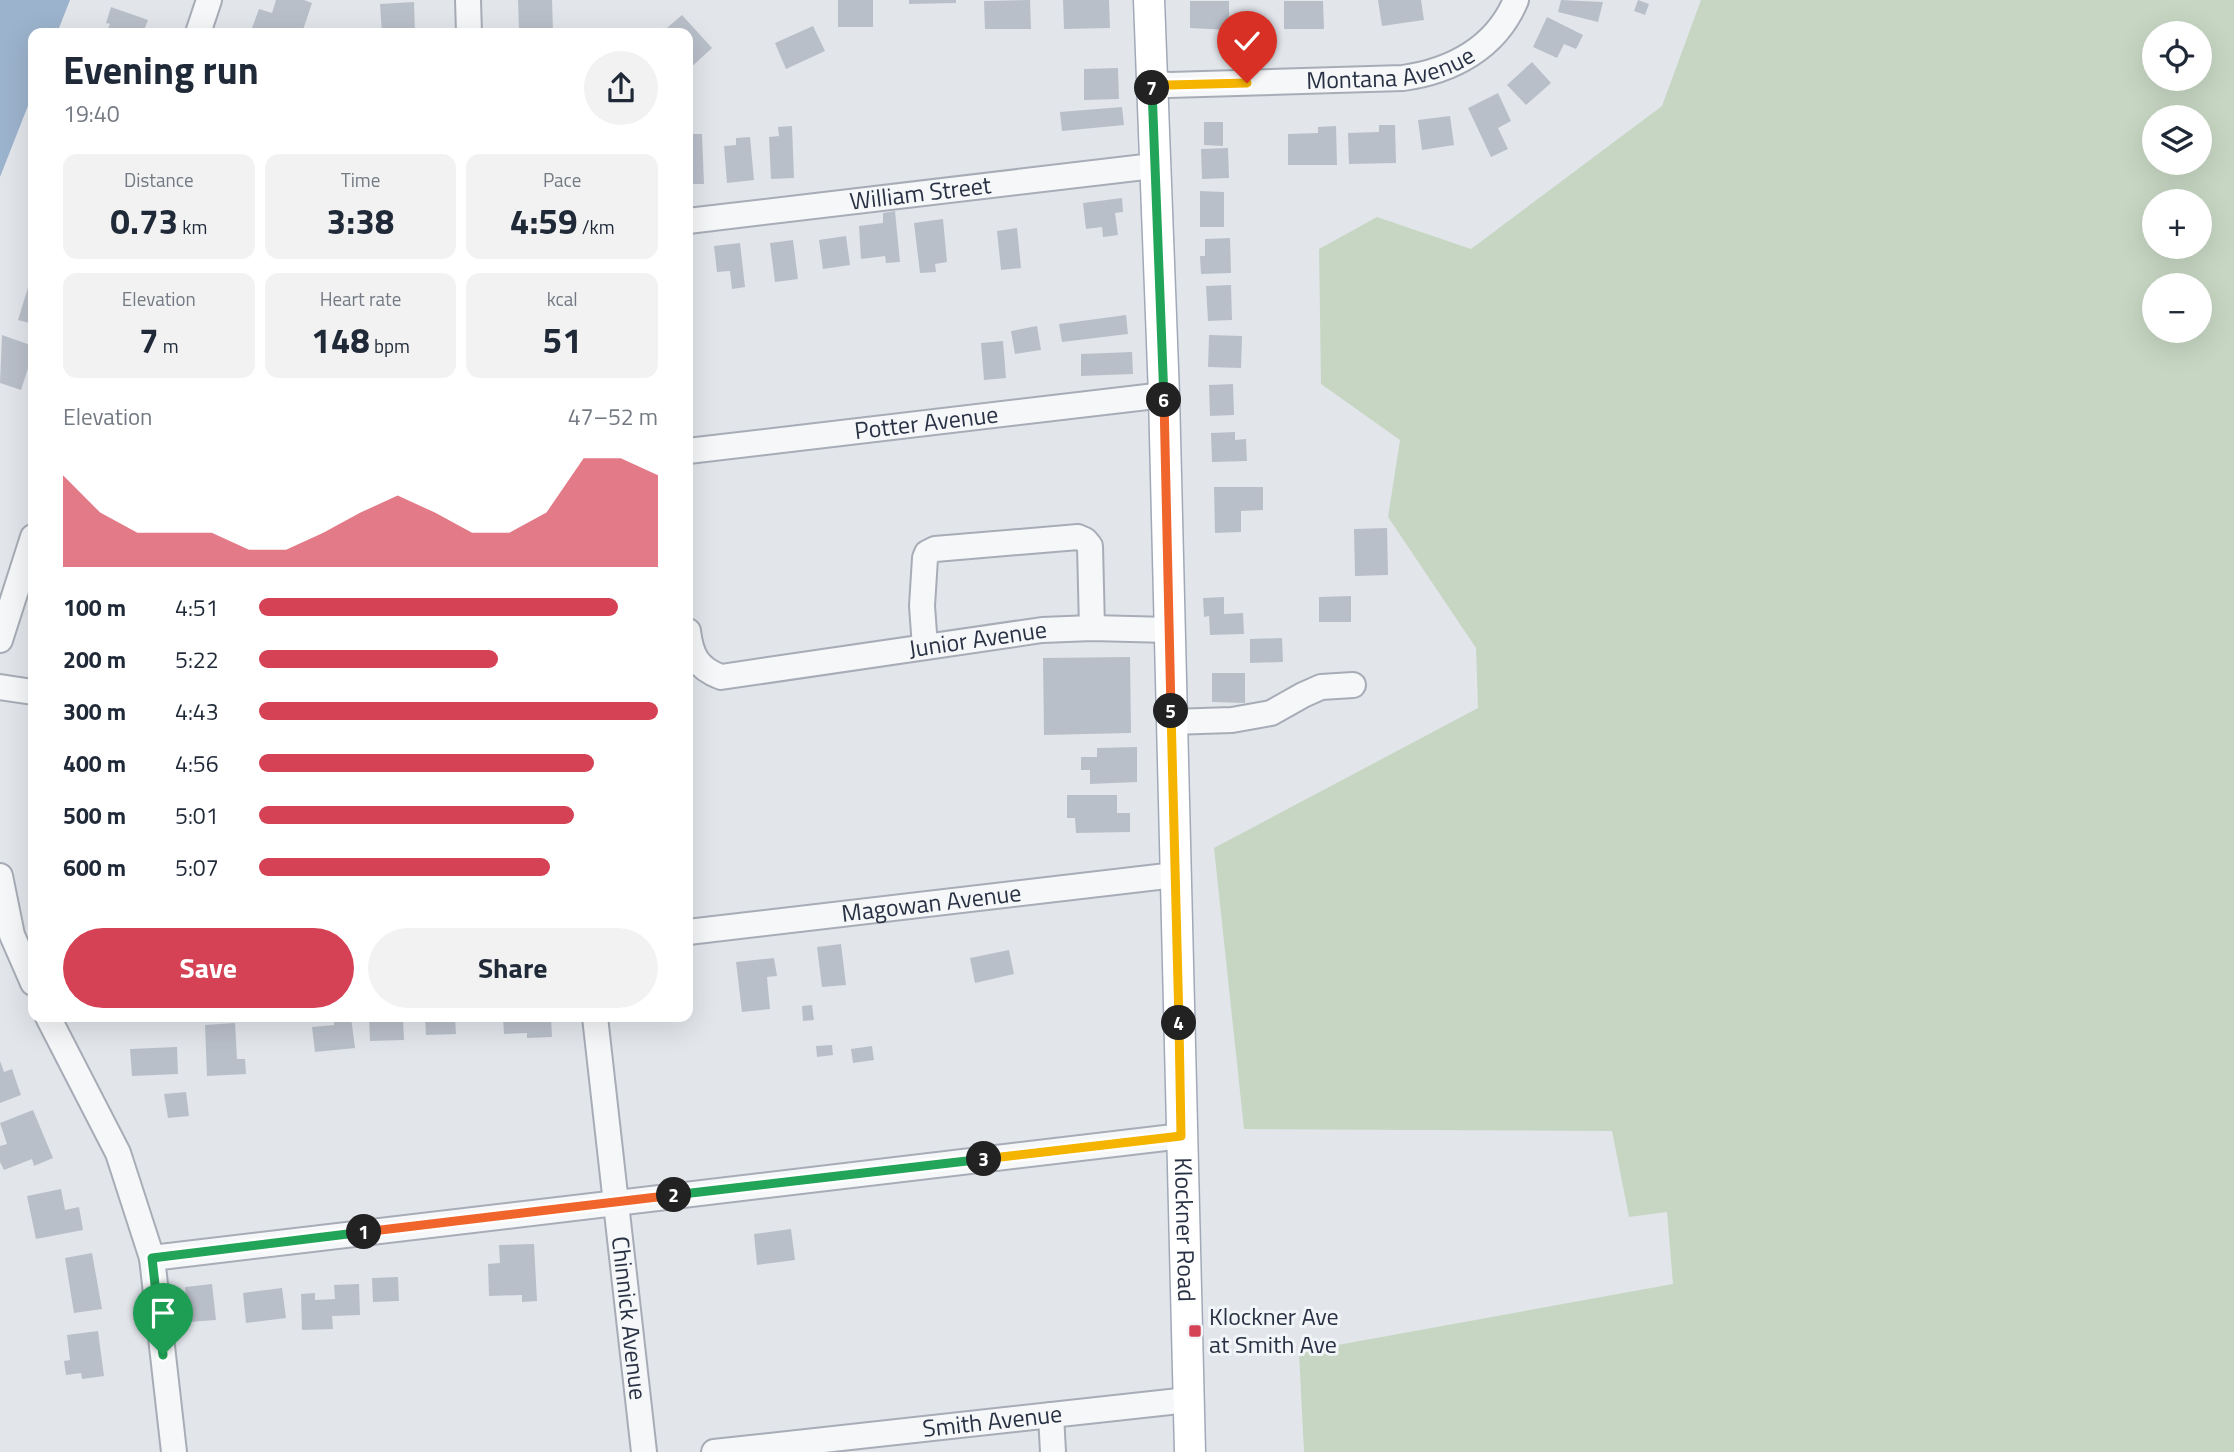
<!DOCTYPE html>
<meta charset="utf-8">
<style>
:root{--surface:#fff;--page:#f2f2f3;--text:#1f2937;--muted:#747a83;--accent:#d64255}
body{margin:0;font-family:"Titillium Web",sans-serif;background:var(--page);color:var(--text);height:100vh;display:flex;flex-direction:column;font-size:26px;white-space:nowrap}
*{box-sizing:border-box;margin:0}
p{font-size:23px;color:var(--muted)}
.icon{flex:none;width:38px;height:38px;fill:none;stroke:currentColor;stroke-width:2;stroke-linecap:round;stroke-linejoin:round}
.map{position:relative;flex:1;overflow:hidden}
.panel{position:absolute;left:28px;top:28px;width:665px;height:994px;display:flex;flex-direction:column;background:var(--surface);border-radius:14px;box-shadow:0 7px 28px #0002}
.panel>*{flex:none}
.tools{position:absolute;left:2142px;top:21px;display:grid;gap:14px}
.tools a{display:grid;place-items:center;width:70px;height:70px;border-radius:50%;background:var(--surface);box-shadow:0 7px 28px #0002;font-size:35px}
.pin{position:absolute;display:grid;place-items:center;width:60px;height:60px;color:#fff;margin:-72px -30px;border-radius:50% 50% 50% 0;rotate:-45deg;box-shadow:0 0 7px #0007}
.pin .icon{rotate:45deg}
.km{position:absolute;width:35px;height:35px;margin:-18px;border-radius:50%;background:#222;color:#fff;font-size:19px;line-height:35px;text-align:center}
.round{display:grid;place-items:center;flex:none;width:74px;height:74px;border-radius:37px;background:var(--page)}
.overview{display:flex;align-items:center;justify-content:space-between;height:119px;padding:0 35px}
h1{font-size:38px;font-weight:700;line-height:52px}
.figures{display:grid;grid-template-columns:repeat(3,1fr);gap:10px;height:119px;padding:7px 35px}
.figures div{display:grid;align-content:center;border-radius:14px;background:var(--page);text-align:center}
.figures b{font-size:35px;font-weight:700}
.figures small{font-size:19px;font-weight:400}
.figures p{font-size:19px}
.chart{height:196px;padding:14px 35px}
.chart p{display:flex;justify-content:space-between}
.chart svg{width:100%;height:126px;margin-top:7px;fill:var(--accent);opacity:.7}
.primary-button{display:flex;gap:14px;margin-top:auto;padding:14px 35px}
.primary-button a{flex:1;height:80px;border-radius:42px;background:var(--accent);color:#fff;font-size:28px;font-weight:700;line-height:80px;text-align:center}
.primary-button a+a{background:var(--page);color:var(--text)}
ul{padding:0 35px;list-style:none;font-size:23px}
li{display:grid;grid-template-columns:112px 84px 1fr;align-items:center;height:52px}
li i{height:18px;border-radius:9px;background:var(--accent)}
.map>svg:first-child{display:block}
</style>
<div class="map">
<svg width="2234" height="1452" viewBox="0 0 2234 1452">
<rect width="100%" height="100%" fill="#e2e6eb"/>
<!-- green -->
<path fill="#c7d6c3" fill-rule="evenodd" d="M1701 0H2234V1452H1304L1299 1352 1673 1284 1667 1212 1629 1217 1612 1131 1244 1129 1214 848 1478 708 1476 648 1388 517 1400 440 1321 384 1319 249 1377 217 1471 249 1662 106ZM2154 33H2200V79H2154ZM2154 117H2200V163H2154ZM2154 201H2200V247H2154ZM2154 285H2200V331H2154Z"/>
<!-- water -->
<path fill="#9cb3cd" d="M0 0H70L57 33H33V93L0 177Z"/>
<!-- building -->
<g fill="#b9bfc9">
<path d="M276 0H304L312 3 302 33H267L252 28 259 9 272 13Z"/>
<path d="M518 0H552L553 31 519 32Z"/>
<rect x="838" y="0" width="35" height="27"/>
<path d="M909 0H956V3L909 4Z"/>
<path d="M1030 0 1031 29H985L984 1Z"/>
<path d="M1063 0H1109L1110 28 1064 29Z"/>
<path d="M1378 0H1421L1424 20 1382 26Z"/>
<path d="M1561 0 1603 2 1598 22 1558 12Z"/>
<path d="M1638 0 1649 4 1645 15 1634 11Z"/>
<path d="M1190 1H1229V30L1190 28Z"/>
<path d="M1284 1H1323L1324 29H1284Z"/>
<path d="M414 2 415 33H382L380 4Z"/>
<path d="M111 7 148 20 143 33H106L110 24 106 23Z"/>
<path d="M682 15 712 48 688 70V33H661Z"/>
<path d="M1547 17 1583 35 1576 49 1564 44 1557 58 1533 47Z"/>
<path d="M813 26 825 51 786 69 775 43Z"/>
<path d="M1532 62 1551 83 1526 105 1507 85Z"/>
<path d="M1118 68 1119 99 1084 100V69Z"/>
<path d="M1498 93 1511 121 1498 128 1508 149 1491 157 1468 108Z"/>
<path d="M1122 107 1124 125 1062 131 1060 112Z"/>
<path d="M1450 116 1454 145 1422 150 1418 120Z"/>
<path d="M1204 122H1223V146L1204 145Z"/>
<path d="M1379 125H1395L1396 163 1349 164 1348 133 1379 132Z"/>
<path d="M792 126 794 178 771 179 769 137 779 136 778 127Z"/>
<path d="M1336 126 1337 165H1288V134L1318 133V127Z"/>
<path d="M688 134H702L704 184H688Z"/>
<path d="M750 137 754 180 727 183 724 146 736 145V138Z"/>
<path d="M1228 148 1229 178 1202 179 1201 149Z"/>
<path d="M1200 191 1224 192V227H1200Z"/>
<path d="M1122 198 1123 212 1115 213 1118 235 1103 237 1102 227 1086 229 1083 203Z"/>
<path d="M895 211 900 262 886 263 885 256 861 259 859 226 883 223V213Z"/>
<path d="M943 219 947 262 935 264 936 272 920 273 914 223Z"/>
<path d="M1017 228 1021 268 1001 270 997 231Z"/>
<path d="M846 236 850 265 823 269 819 240Z"/>
<path d="M1230 238 1231 273 1201 274 1200 256H1205V239Z"/>
<path d="M793 240 798 279 775 282 770 243Z"/>
<path d="M740 243 745 287 732 289 730 271 717 272 714 246Z"/>
<path d="M31 278 33 279V324L18 320Z"/>
<path d="M1231 285 1232 320 1208 321 1206 286Z"/>
<path d="M1126 315 1128 334 1062 342 1059 324Z"/>
<path d="M1037 326 1041 350 1015 354 1011 331Z"/>
<path d="M2 335 33 346V353L21 390 0 383Z"/>
<path d="M1209 335 1242 336 1241 368 1208 367Z"/>
<path d="M1003 341 1006 378 984 380 981 343Z"/>
<path d="M1132 352 1133 374 1081 376V354Z"/>
<path d="M1233 384 1234 415 1210 416 1209 385Z"/>
<path d="M1235 432V440L1246 439 1247 461 1212 462 1211 433Z"/>
<path d="M1214 487H1263V510L1241 511V532L1215 533Z"/>
<path d="M1387 528 1388 575 1355 576 1354 529Z"/>
<path d="M1351 596V622H1319V597Z"/>
<path d="M1224 597V614L1243 613 1244 634 1210 635 1209 616 1204 617 1203 598Z"/>
<path d="M1282 638 1283 662 1250 663V639Z"/>
<path d="M1130 657 1131 733 1044 735 1043 658Z"/>
<path d="M1212 673H1245V703L1212 702Z"/>
<path d="M1137 747V782L1090 784V770H1081V757H1097V748Z"/>
<path d="M1067 795H1117V813H1130V832L1076 833 1075 818H1067Z"/>
<path d="M841 944 846 985 822 987 817 947Z"/>
<path d="M1009 950 1014 974 975 983 970 958Z"/>
<path d="M774 958 777 976 767 977 770 1009 742 1012 736 962Z"/>
<path d="M812 1005 814 1020 803 1021 802 1006Z"/>
<path d="M334 1017H351L355 1048 315 1052 312 1027 334 1025Z"/>
<path d="M369 1017H396L397 1020 403 1019 404 1040 370 1041Z"/>
<path d="M425 1017H455L456 1034 426 1035Z"/>
<path d="M503 1017H551L552 1037 527 1038V1033L504 1034Z"/>
<path d="M235 1023 237 1059H245L246 1074 207 1076 205 1025Z"/>
<path d="M832 1045 833 1055 817 1057 816 1046Z"/>
<path d="M872 1046 874 1060 853 1063 851 1049Z"/>
<path d="M177 1047 178 1074 132 1076 130 1049Z"/>
<path d="M0 1061 4 1072 12 1069 21 1095 0 1103Z"/>
<path d="M186 1092 189 1116 168 1118 164 1094Z"/>
<path d="M33 1110 53 1158 34 1166 32 1159 4 1170 0 1162V1146L7 1144 0 1123Z"/>
<path d="M61 1189 65 1210 79 1207 83 1230 36 1239 27 1196Z"/>
<path d="M791 1229 795 1260 757 1265 754 1234Z"/>
<path d="M534 1244 537 1301 522 1302V1295L489 1296 488 1264 500 1263 499 1245Z"/>
<path d="M92 1253 102 1309 74 1313 65 1258Z"/>
<path d="M398 1277 399 1301 373 1302 372 1278Z"/>
<path d="M212 1284 216 1320 189 1322 185 1287Z"/>
<path d="M359 1284 360 1315 332 1316 333 1329 302 1330 301 1294 315 1293V1300L335 1299 334 1285Z"/>
<path d="M282 1288 286 1318 246 1323 243 1293Z"/>
<path d="M98 1331 104 1376 82 1379 81 1373 66 1375 64 1361 70 1360 67 1335Z"/>
</g>
<g fill="none" stroke-linecap="round" stroke-linejoin="round">
<!-- minor casing -->
<g stroke="#a7acb6" stroke-width="28">
<g id="minor">
<path d="M468 0 469 33"/>
<path d="M198 33 209 0"/>
<path id="s1" d="M1152 83 1169 85 1403 78C1452 71 1496 48 1516 0"/>
<path id="s2" d="M688 221 1153 166"/>
<path id="s3" d="M688 451 1164 395"/>
<path id="s4" d="M688 631C691 655 697 668 721 677L1042 630 1092 628 1169 630"/>
<path d="M0 640 33 537"/>
<path d="M925 647 922 606 925 558 927 553 935 549 1078 537 1085 540 1090 546 1092 628"/>
<path d="M0 687 33 692"/>
<path d="M1171 722 1232 720 1271 713 1303 695 1321 687 1353 685"/>
<path d="M0 876 12 935 33 983"/>
<path id="s5" d="M688 932 1175 875"/>
<path d="M48 1017 118 1153 152 1258 174 1452"/>
<path id="s6" d="M595 1017 644 1452"/>
<path d="M152 1258 1182 1136"/>
<path d="M1051 1415 1053 1452"/>
<path id="s7" d="M714 1452 1188 1400"/>
</g>
</g>
<!-- major casing -->
<g stroke="#a1a9b8" stroke-width="33">
<g id="major">
<path id="s8" d="M1149 0 1164 395 1190 1452"/>
</g>
</g>
<!-- minor -->
<use href="#minor" stroke="#f5f7f9" stroke-width="24"/>
<!-- major -->
<use href="#major" stroke="#fff" stroke-width="30"/>
</g>
<g fill="none" stroke-linecap="round" stroke-linejoin="round">
<!-- split-1 casing -->
<g stroke="#fff" stroke-width="14">
<path id="split-1" d="M163 1355 152 1258 364 1232"/>
</g>
<!-- split-2 casing -->
<g stroke="#fff" stroke-width="14">
<path id="split-2" d="M364 1232 674 1195"/>
</g>
<!-- split-3 casing -->
<g stroke="#fff" stroke-width="14">
<path id="split-3" d="M674 1195 984 1159"/>
</g>
<!-- split-4 casing -->
<g stroke="#fff" stroke-width="14">
<path id="split-4" d="M984 1159 1181 1136 1179 1023"/>
</g>
<!-- split-5 casing -->
<g stroke="#fff" stroke-width="14">
<path id="split-5" d="M1171 711 1179 1023"/>
</g>
<!-- split-6 casing -->
<g stroke="#fff" stroke-width="14">
<path id="split-6" d="M1164 400 1171 711"/>
</g>
<!-- split-7 casing -->
<g stroke="#fff" stroke-width="14">
<path id="split-7" d="M1152 88 1164 400"/>
</g>
<!-- split-8 casing -->
<g stroke="#fff" stroke-width="14">
<path id="split-8" d="M1152 88V83L1169 85 1247 83"/>
</g>
<!-- split-1 -->
<use href="#split-1" stroke="#22a559" stroke-width="9"/>
<!-- split-2 -->
<use href="#split-2" stroke="#f0652b" stroke-width="9"/>
<!-- split-3 -->
<use href="#split-3" stroke="#22a559" stroke-width="9"/>
<!-- split-4 -->
<use href="#split-4" stroke="#f5b400" stroke-width="9"/>
<!-- split-5 -->
<use href="#split-5" stroke="#f5b400" stroke-width="9"/>
<!-- split-6 -->
<use href="#split-6" stroke="#f0652b" stroke-width="9"/>
<!-- split-7 -->
<use href="#split-7" stroke="#22a559" stroke-width="9"/>
<!-- split-8 -->
<use href="#split-8" stroke="#f5b400" stroke-width="9"/>
</g>
<!-- markers -->
<rect fill="#d64255" stroke="#f2f5f8" stroke-width="2.5" x="1188" y="1324" width="14" height="14" rx="3.5"/>
<g text-anchor="middle" stroke-width="6" stroke-linejoin="round" paint-order="stroke">
<!-- street labels -->
<g font-size="24" fill="#293244" stroke="#f2f5f8">
<text dy="8" stroke="none"><textPath href="#s1" startOffset="240">Montana Avenue</textPath></text>
<text dy="8" stroke="none"><textPath href="#s2" startOffset="234">William Street</textPath></text>
<text dy="8" stroke="none"><textPath href="#s3" startOffset="240">Potter Avenue</textPath></text>
<text dy="8" stroke="none"><textPath href="#s4" startOffset="320">Junior Avenue</textPath></text>
<text dy="8" stroke="none"><textPath href="#s5" startOffset="245">Magowan Avenue</textPath></text>
<text dy="8" stroke="none"><textPath href="#s8" startOffset="1230">Klockner Road</textPath></text>
<text dy="8" stroke="none"><textPath href="#s6" startOffset="303">Chinnick Avenue</textPath></text>
<text dy="8" stroke="none"><textPath href="#s7" startOffset="280">Smith Avenue</textPath></text>
</g>
<!-- poi labels -->
<g font-size="24" fill="#293244" stroke="#f2f5f8" text-anchor="start">
<text x="1209" y="1325">Klockner Ave<tspan x="1209" dy="28">at Smith Ave</tspan></text>
</g>
</g>
</svg>
<div class="tools">
<a><svg class="icon" aria-label="locate" viewBox="0 0 24 24"><circle cx="12" cy="12" r="6"/><path d="M12 2v4M12 18v4M2 12h4M18 12h4"/></svg></a>
<a><svg class="icon" aria-label="layers" viewBox="0 0 24 24"><path d="M12 4l9 5-9 5-9-5zM3 14l9 5 9-5"/></svg></a>
<a>+</a>
<a>−</a>
</div>
<div class="pin" style="left:163px;top:1355px;background:#1e9e55"><svg class="icon" aria-label="arrive" viewBox="0 0 24 24"><path d="M6 21V4h12l-3 4 3 4H6"/></svg></div>
<div class="pin" style="left:1247px;top:83px;background:#d93025"><svg class="icon" aria-label="check" viewBox="0 0 24 24"><path d="M5 12l5 5 9-10"/></svg></div>
<b class="km" style="left:364px;top:1232px">1</b>
<b class="km" style="left:674px;top:1195px">2</b>
<b class="km" style="left:984px;top:1159px">3</b>
<b class="km" style="left:1179px;top:1023px">4</b>
<b class="km" style="left:1171px;top:711px">5</b>
<b class="km" style="left:1164px;top:400px">6</b>
<b class="km" style="left:1152px;top:88px">7</b>
<section class="panel">
<div class="overview"><div><h1>Evening run</h1><p>19:40</p></div><a class="round"><svg class="icon" aria-label="share" viewBox="0 0 24 24"><path d="M12 15V3M7 8l5-5 5 5M5 13v7h14v-7"/></svg></a></div>
<div class="figures">
<div><p>Distance</p><b>0.73<small> km</small></b></div>
<div><p>Time</p><b>3:38</b></div>
<div><p>Pace</p><b>4:59<small> /km</small></b></div>
</div>
<div class="figures">
<div><p>Elevation</p><b>7<small> m</small></b></div>
<div><p>Heart rate</p><b>148<small> bpm</small></b></div>
<div><p>kcal</p><b>51</b></div>
</div>
<div class="chart"><p><span>Elevation</span>47–52 m</p>
<svg viewBox="0 0 160 44" preserveAspectRatio="none"><path d="M0 44V12L10 25L20 32L30 32L40 32L50 38L60 38L70 32L80 25L90 19L100 25L110 32L120 32L130 25L140 6L150 6L160 12V44z"/></svg>
</div>
<ul>
<li><b>100 m</b>4:51<i style="width:90%"></i></li>
<li><b>200 m</b>5:22<i style="width:60%"></i></li>
<li><b>300 m</b>4:43<i style="width:100%"></i></li>
<li><b>400 m</b>4:56<i style="width:84%"></i></li>
<li><b>500 m</b>5:01<i style="width:79%"></i></li>
<li><b>600 m</b>5:07<i style="width:73%"></i></li>
</ul>
<div class="primary-button"><a>Save</a><a>Share</a></div>
</section>
</div>
